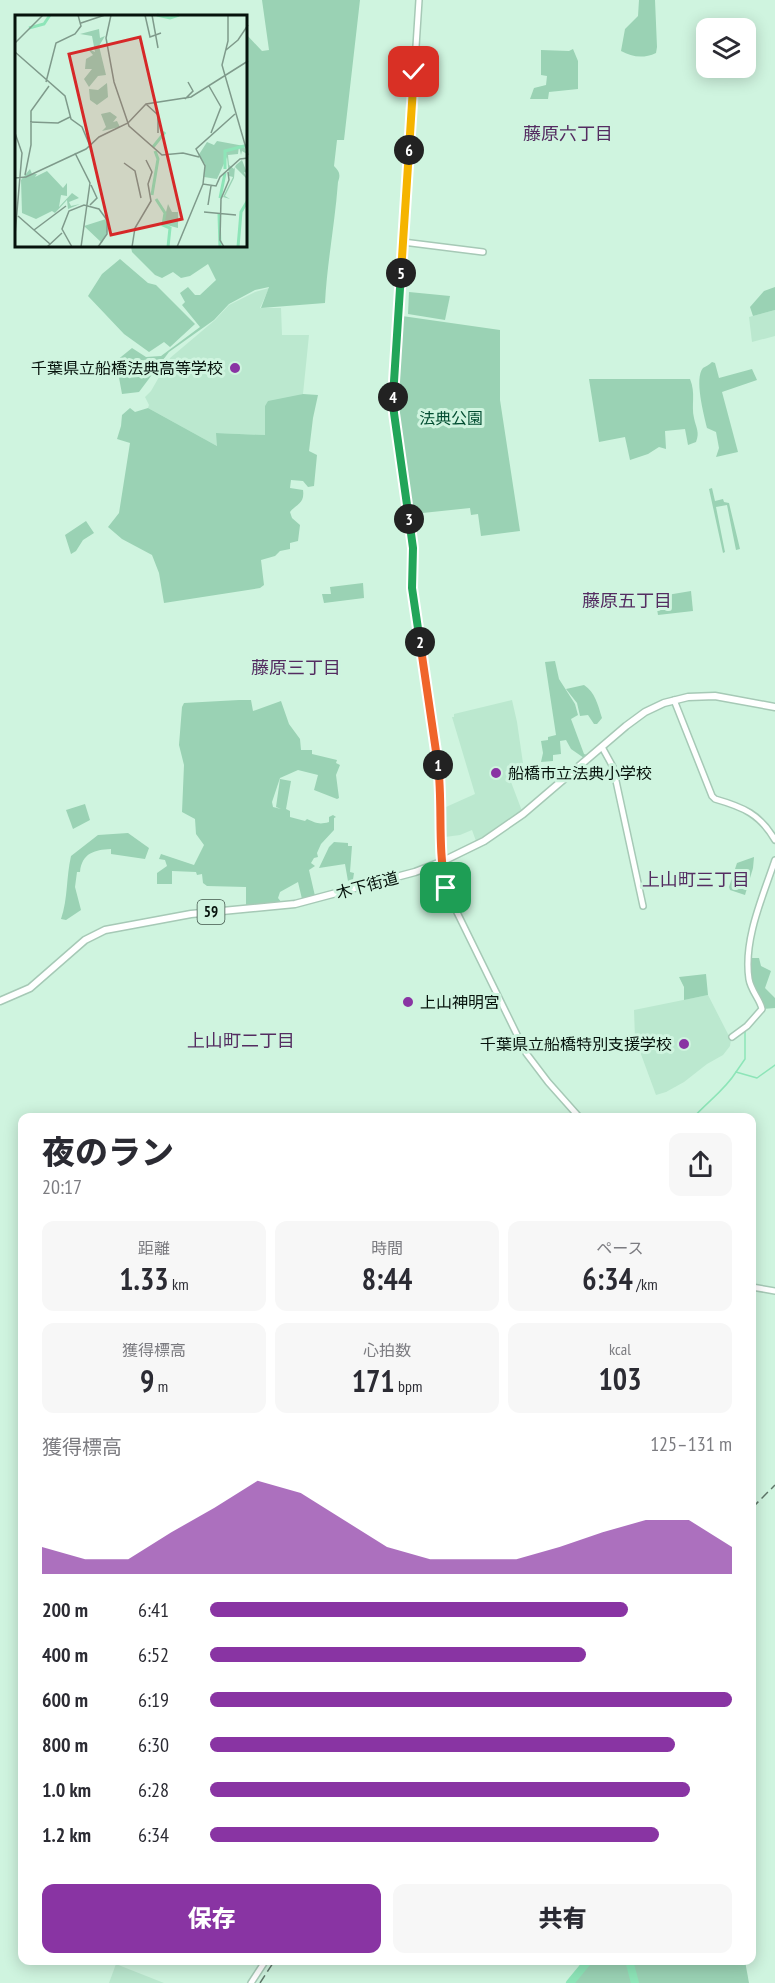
<!DOCTYPE html>
<html lang="ja">
<meta charset="utf-8">
<style>
:root{--surface:#fff;--page:#f7f7f7;--text:#2b2b33;--muted:#7c7c81;--accent:#8934a3}
body{margin:0;font-family:"PT Sans Narrow","Noto Sans JP",sans-serif;background:var(--page);color:var(--text);height:100vh;display:flex;flex-direction:column;font-size:22px;white-space:nowrap}
*{box-sizing:border-box;margin:0}
p{font-size:20px;color:var(--muted)}
.icon{flex:none;width:33px;height:33px;fill:none;stroke:currentColor;stroke-width:2;stroke-linecap:round;stroke-linejoin:round}
.map{position:relative;flex:1;overflow:hidden}
.panel{position:absolute;left:18px;top:1113px;width:738px;height:852px;display:flex;flex-direction:column;background:var(--surface);border-radius:12px;box-shadow:0 3px 15px #0003}
.panel>*{flex:none}
.controls{position:absolute;left:696px;top:18px;display:grid;gap:12px}
.controls a{display:grid;place-items:center;width:60px;height:60px;border-radius:12px;background:var(--surface);box-shadow:0 3px 15px #0003;font-size:30px}
.pin{position:absolute;display:grid;place-items:center;width:51px;height:51px;color:#fff;margin:-26px;border-radius:12px;box-shadow:0 3px 9px #0006}
.km{position:absolute;width:30px;height:30px;margin:-15px;border-radius:50%;background:#222;color:#fff;font-size:16px;line-height:30px;text-align:center}
.round{display:grid;place-items:center;flex:none;width:63px;height:63px;border-radius:12px;background:var(--page)}
.overview{display:flex;align-items:center;justify-content:space-between;height:102px;padding:0 24px}
h1{font-size:33px;font-weight:800;line-height:45px}
.stats{display:grid;grid-template-columns:repeat(3,1fr);gap:9px;height:102px;padding:6px 24px}
.stats div{display:grid;align-content:center;border-radius:12px;background:var(--page);text-align:center}
.stats b{font-size:30px;font-weight:800}
.stats small{font-size:16px;font-weight:400}
.stats p{font-size:16px}
.chart{height:168px;padding:12px 24px}
.chart p{display:flex;justify-content:space-between}
.chart svg{width:100%;height:108px;margin-top:6px;fill:var(--accent);opacity:.7}
.action{display:flex;gap:12px;margin-top:auto;padding:12px 24px}
.action a{flex:1;height:69px;border-radius:12px;background:var(--accent);color:#fff;font-size:24px;font-weight:800;line-height:69px;text-align:center}
.action a+a{background:var(--page);color:var(--text)}
ul{padding:0 24px;list-style:none;font-size:20px}
li{display:grid;grid-template-columns:96px 72px 1fr;align-items:center;height:45px}
li i{height:15px;border-radius:8px;background:var(--accent)}
.map>svg:first-child{display:block}
</style>
<div class="map">
<svg width="775" height="1983" viewBox="0 0 775 1983">
<rect width="100%" height="100%" fill="#cff4df"/>
<!-- built -->
<g fill="#bbe8cf">
<path d="M269 288 260 308H281L282 335H309L303 394 265 406V435L217 433V446L148 408 149 405 145 397 151 391 170 358 215 320 229 305 255 292Z"/>
<path d="M775 310V336L752 342 749 317Z"/>
<path d="M512 700 517 722 525 777 511 782 522 811 476 841 472 830 460 835 445 837 446 807 475 794 452 717H454V714Z"/>
<path d="M708 995 731 1040 730 1046 723 1055 707 1064 684 1082 666 1092 656 1095 635 1038 634 1010Z"/>
<path d="M116 1964 131 1970 164 1983H109Z"/>
</g>
<!-- green -->
<g fill="#9ad2b4">
<path d="M262 0H360L344 140H337L334 166C339 171 341 174 338 182 335 223 327 263 325 303L261 308 269 287 255 290 229 304 214 320 169 352 139 392 122 394 116 361 132 348 146 357 161 356 200 327 182 305 185 302 180 293 188 287 195 295H200L216 280 208 264 190 276 181 278 173 272 162 278 155 275 132 252 131 247 246 246V34L262 51 269 50Z"/>
<path d="M639 0H655L657 47 656 53C643 59 632 57 621 51L625 29 638 16Z"/>
<path d="M573 49 578 61V89L549 92 548 99H530L534 88 546 85 547 76 541 75V50L569 51Z"/>
<path d="M120 259 148 283 156 285 195 324 170 347 164 342 149 352 124 334 88 296 102 274Z"/>
<path d="M775 287V310L753 316 750 307 764 291Z"/>
<path d="M409 292 450 296 445 320 408 314Z"/>
<path d="M402 316 500 330V400L520 531 481 536 478 514 471 515 470 508 413 514 397 402Z"/>
<path d="M712 362 715 363 719 378 752 369 757 380 722 392 738 452 716 457 719 448 716 432 707 428C704 415 694 378 703 368 706 366 709 365 712 362Z"/>
<path d="M589 379H690C696 393 691 405 694 418 696 428 700 432 696 442L688 445 685 429 665 431 666 449 659 447 648 454 630 460 625 437 599 442Z"/>
<path d="M303 394 318 395 313 418 309 451 317 455 314 486 308 487 303 481 291 480 290 488 303 490C305 504 296 504 290 512L292 518 300 525 298 541 290 543V549L280 551 275 556 261 560 264 585 260 588 164 603 159 573 152 555 122 539 108 527 119 513 130 443 117 439 121 426 122 415 130 408 135 412 148 408 217 446 216 433 265 435V406L268 401Z"/>
<path d="M712 488 715 501 723 499 724 502 729 503 740 549 736 550 727 505 716 507 725 552 723 553 709 489Z"/>
<path d="M86 521 94 533 83 540 76 551 71 554 65 535Z"/>
<path d="M363 583 364 598 324 603 322 594H331L330 587Z"/>
<path d="M691 591 693 611 658 615 655 597Z"/>
<path d="M555 661 559 679 575 704 578 715 571 719 584 754 587 755 584 758 571 749 566 740 560 741 561 754 553 755V761L541 762 543 753 541 741 548 740V737L556 735 545 662Z"/>
<path d="M584 685C595 692 598 705 602 718L597 724H594L588 715 580 716 577 703 566 689Z"/>
<path d="M239 700H251L253 711 281 701 289 724 300 739 301 750H312V754L337 760 336 763 340 765 336 775 339 798 337 799 314 790 318 775 298 770 280 778 272 802 273 807 281 809 276 807 280 779 291 781 286 809 290 811V817L305 821 307 819C316 823 319 825 329 822V817L333 815 336 817 334 818V830L321 844 317 853 318 857 314 858 311 863 315 866 309 870 315 896 302 899 298 882 280 892 278 898 282 903 246 906V887L207 886 203 883 202 874 197 875 196 872 172 871V884H157V873L167 866 165 860 159 859 161 854 194 865 204 845 196 834 195 819 182 812 184 765 179 745 182 707 184 703Z"/>
<path d="M85 804 90 820 73 829 66 810Z"/>
<path d="M128 833 149 848 145 859 111 854V849C94 850 82 853 80 872H77L75 887 81 910 66 920 61 919C68 898 66 878 71 856L98 835Z"/>
<path d="M334 842 348 843V846H352L350 872 354 873 352 886 349 887 345 864 319 868 329 847Z"/>
<path d="M754 857 753 868 745 895 730 890 729 887 737 863Z"/>
<path d="M751 958H759L761 966 771 971 765 988 775 998V1008L763 1009C753 990 750 980 751 958Z"/>
<path d="M706 974 708 995 684 1000V987L679 977Z"/>
<path d="M589 1960 745 1961 749 1983H571Z"/>
</g>
<g fill="none" stroke-linecap="round" stroke-linejoin="round">
<!-- stream -->
<g stroke="#8de5b8" stroke-width="1.5">
<path d="M736 1072 745 1059V1031"/>
<path d="M693 1118C707 1102 725 1090 736 1072L757 1078 775 1065"/>
</g>
<!-- river -->
<g stroke="#8de5b8" stroke-width="8">
<path d="M629 1960 635 1983"/>
<path d="M570 1983 589 1960"/>
</g>
<!-- secondary casing -->
<g stroke="#a6c9b6" stroke-width="8">
<g id="secondary">
<path d="M419 0 393 402 412 540 414 607 439 774 442 803 441 862 449 896 526 1053 548 1082 580 1118"/>
<path d="M403 242 483 252"/>
<path d="M674 700 712 796 715 799C743 807 760 814 775 840"/>
<path d="M602 747 613 767 643 906"/>
<path d="M732 1037 747 1026 762 1009C760 999 751 991 749 979 743 940 763 896 775 860"/>
<path d="M752 1287 775 1291"/>
<path d="M251 1983 266 1960"/>
</g>
</g>
<!-- primary casing -->
<g stroke="#a6c9b6" stroke-width="9">
<path id="primary" d="M0 1001 30 988 85 940 105 930 191 914 295 904 415 872 441 862 484 841 523 814 626 726 645 712 664 703 688 697 715 696 775 707"/>
</g>
<!-- secondary -->
<use href="#secondary" stroke="#fff" stroke-width="5"/>
<!-- primary -->
<use href="#primary" stroke="#fff" stroke-width="6"/>
<!-- rail -->
<g stroke="#5e7568" stroke-width="1.5" stroke-dasharray="9 4.5" stroke-linecap="butt">
<path d="M752 1508 775 1485"/>
<path d="M260 1983 275 1960"/>
</g>
</g>
<g fill="none" stroke-linecap="round" stroke-linejoin="round">
<!-- split-1 casing -->
<g stroke="#fff" stroke-width="12">
<path id="split-1" d="M438 765C443 806 437 847 446 888"/>
</g>
<!-- split-2 casing -->
<g stroke="#fff" stroke-width="12">
<path id="split-2" d="M420 642 438 765"/>
</g>
<!-- split-3 casing -->
<g stroke="#fff" stroke-width="12">
<path id="split-3" d="M409 519 413 548 412 588 420 642"/>
</g>
<!-- split-4 casing -->
<g stroke="#fff" stroke-width="12">
<path id="split-4" d="M393 397 394 413 409 519"/>
</g>
<!-- split-5 casing -->
<g stroke="#fff" stroke-width="12">
<path id="split-5" d="M393 397 401 273"/>
</g>
<!-- split-6 casing -->
<g stroke="#fff" stroke-width="12">
<path id="split-6" d="M401 273 409 150"/>
</g>
<!-- split-7 casing -->
<g stroke="#fff" stroke-width="12">
<path id="split-7" d="M409 150 414 72"/>
</g>
<!-- split-1 -->
<use href="#split-1" stroke="#f0652b" stroke-width="8"/>
<!-- split-2 -->
<use href="#split-2" stroke="#f0652b" stroke-width="8"/>
<!-- split-3 -->
<use href="#split-3" stroke="#22a559" stroke-width="8"/>
<!-- split-4 -->
<use href="#split-4" stroke="#22a559" stroke-width="8"/>
<!-- split-5 -->
<use href="#split-5" stroke="#22a559" stroke-width="8"/>
<!-- split-6 -->
<use href="#split-6" stroke="#f5b400" stroke-width="8"/>
<!-- split-7 -->
<use href="#split-7" stroke="#f5b400" stroke-width="8"/>
</g>
<!-- markers -->
<g fill="#8934a3" stroke="#cff4df" stroke-width="2">
<circle cx="235" cy="368" r="6"/>
<circle cx="496" cy="773" r="6"/>
<circle cx="408" cy="1002" r="6"/>
<circle cx="684" cy="1044" r="6"/>
</g>
<g text-anchor="middle" stroke-width="6" stroke-linejoin="round" paint-order="stroke">
<!-- shield labels -->
<rect fill="#cff4df" stroke="#42564b" stroke-width="1.5" x="197.5" y="900" width="27" height="24" rx="4.5"/>
<g font-size="15" font-weight="bold" fill="#06120c">
<text x="211" y="917">59</text>
</g>
<!-- poi labels -->
<g font-size="16" fill="#06120c" stroke="#cff4df" text-anchor="end">
<text x="223" y="374">千葉県立船橋法典高等学校</text>
<text x="508" y="779" text-anchor="start">船橋市立法典小学校</text>
<text x="420" y="1008" text-anchor="start">上山神明宮</text>
<text x="672" y="1050">千葉県立船橋特別支援学校</text>
</g>
<!-- park labels -->
<g font-size="16" fill="#024d31" stroke="#cff4df">
<text x="451" y="424">法典公園</text>
</g>
<!-- street labels -->
<g font-size="16" fill="#06120c" stroke="#cff4df">
<text transform="translate(367 885) rotate(-15)" y="6">木下街道</text>
</g>
<!-- neighbourhood labels -->
<g font-size="18" fill="#542c61" stroke="#cff4df">
<text x="568" y="140">藤原六丁目</text>
<text x="627" y="607">藤原五丁目</text>
<text x="296" y="674">藤原三丁目</text>
<text x="696" y="886">上山町三丁目</text>
<text x="241" y="1047">上山町二丁目</text>
</g>
</g>
<!-- overview -->
<g transform="translate(15 15)">
<rect width="232" height="232" fill="#cff4df"/>
<path d="M84 14 85 23 90 21 84 31 91 60 83 61 74 72 69 64 77 54H70L71 44 78 40 72 33 80 37 77 21 65 19ZM92 68 93 82 82 90 75 85 74 74 83 75ZM95 97 102 102 98 107 102 106 105 112 87 116 91 112 86 99ZM202 126 229 131 232 139 227 136 226 140 224 131 223 139 213 140 214 150 219 154 221 150 227 145 232 158 229 157 232 164 220 152 219 163 210 181 215 184 208 182 218 162 214 161 212 142 202 164 189 162 190 149 183 141 192 127 199 130ZM15 154 17 159H22L20 162 32 156 48 173 52 168V181L46 180 44 192 57 178 64 183 54 187 56 191 65 189 53 194 52 185 40 198 37 196 21 204 7 198 6 165ZM153 189 157 197H163V213L148 209ZM91 204 92 217 87 228 69 211Z" fill="#9ad2b4"/>
<path fill="none" stroke="#8de5b8" stroke-width="3" d="M142 0 155 3 164 0M14 13 29 9 35 0M138 132 150 117M210 154V136L233 130M137 180 143 144 140 136M205 183 210 158M141 184 150 198 148 210 155 213 153 232M204 199 205 232M223 232 226 197 233 185"/>
<path fill="none" stroke="#7f9a8b" stroke-width="1.5" d="M96 0 91 23 99 67 114 111 147 140 168 138 184 142M130 0 135 22 146 18M137 0 143 33M213 0V26L207 50 233 140M66 8 90 0M0 28 28 0M211 35 223 25 233 10M0 37 50 81 56 104 67 112 75 131M31 67 41 28 60 19 66 11 63 0M194 71 206 92 196 118M170 84 178 76 173 67M131 89 143 100V118M15 107 43 108 55 102M0 118 7 138 0 220M60 138 75 168 66 232M109 148 120 156 126 183M10 160 16 130V96L34 71M0 163 11 162 71 134 84 122 113 108 131 89 176 82 233 46M188 169 190 151 181 134 220 99M75 190 82 183 76 170M193 190 196 171M189 197 221 200M3 201 35 229M19 215 51 191M32 232 47 218M57 232 47 214 54 196 69 190 84 194 92 205V219L83 232M117 232 120 213 136 186 133 169 137 157 131 145M162 232 188 169 201 171 205 162 225 144 233 143M209 232 205 225 206 184 214 165 213 157"/>
<path fill="#d62828" fill-opacity="0.15" stroke="#d62828" stroke-width="3" d="M125 22 167 204 96 220 54 39Z"/>
<rect width="232" height="232" fill="none" stroke="#06120c" stroke-width="3"/>
</g>
</svg>
<div class="controls">
<a><svg class="icon" aria-label="layers" viewBox="0 0 24 24"><path d="M12 4l9 5-9 5-9-5zM3 14l9 5 9-5"/></svg></a>
</div>
<div class="pin" style="left:446px;top:888px;background:#1e9e55"><svg class="icon" aria-label="arrive" viewBox="0 0 24 24"><path d="M6 21V4h12l-3 4 3 4H6"/></svg></div>
<div class="pin" style="left:414px;top:72px;background:#d93025"><svg class="icon" aria-label="check" viewBox="0 0 24 24"><path d="M5 12l5 5 9-10"/></svg></div>
<b class="km" style="left:438px;top:765px">1</b>
<b class="km" style="left:420px;top:642px">2</b>
<b class="km" style="left:409px;top:519px">3</b>
<b class="km" style="left:393px;top:397px">4</b>
<b class="km" style="left:401px;top:273px">5</b>
<b class="km" style="left:409px;top:150px">6</b>
<section class="panel">
<div class="overview"><div><h1>夜のラン</h1><p>20:17</p></div><a class="round"><svg class="icon" aria-label="share" viewBox="0 0 24 24"><path d="M12 15V3M7 8l5-5 5 5M5 13v7h14v-7"/></svg></a></div>
<div class="stats">
<div><p>距離</p><b>1.33<small> km</small></b></div>
<div><p>時間</p><b>8:44</b></div>
<div><p>ペース</p><b>6:34<small> /km</small></b></div>
</div>
<div class="stats">
<div><p>獲得標高</p><b>9<small> m</small></b></div>
<div><p>心拍数</p><b>171<small> bpm</small></b></div>
<div><p>kcal</p><b>103</b></div>
</div>
<div class="chart"><p><span>獲得標高</span>125–131 m</p>
<svg viewBox="0 0 160 44" preserveAspectRatio="none"><path d="M0 44V33L10 38L20 38L30 27L40 17L50 6L60 11L70 22L80 33L90 38L100 38L110 38L120 33L130 27L140 22L150 22L160 33V44z"/></svg>
</div>
<ul>
<li><b>200 m</b>6:41<i style="width:80%"></i></li>
<li><b>400 m</b>6:52<i style="width:72%"></i></li>
<li><b>600 m</b>6:19<i style="width:100%"></i></li>
<li><b>800 m</b>6:30<i style="width:89%"></i></li>
<li><b>1.0 km</b>6:28<i style="width:92%"></i></li>
<li><b>1.2 km</b>6:34<i style="width:86%"></i></li>
</ul>
<div class="action"><a>保存</a><a>共有</a></div>
</section>
</div>
